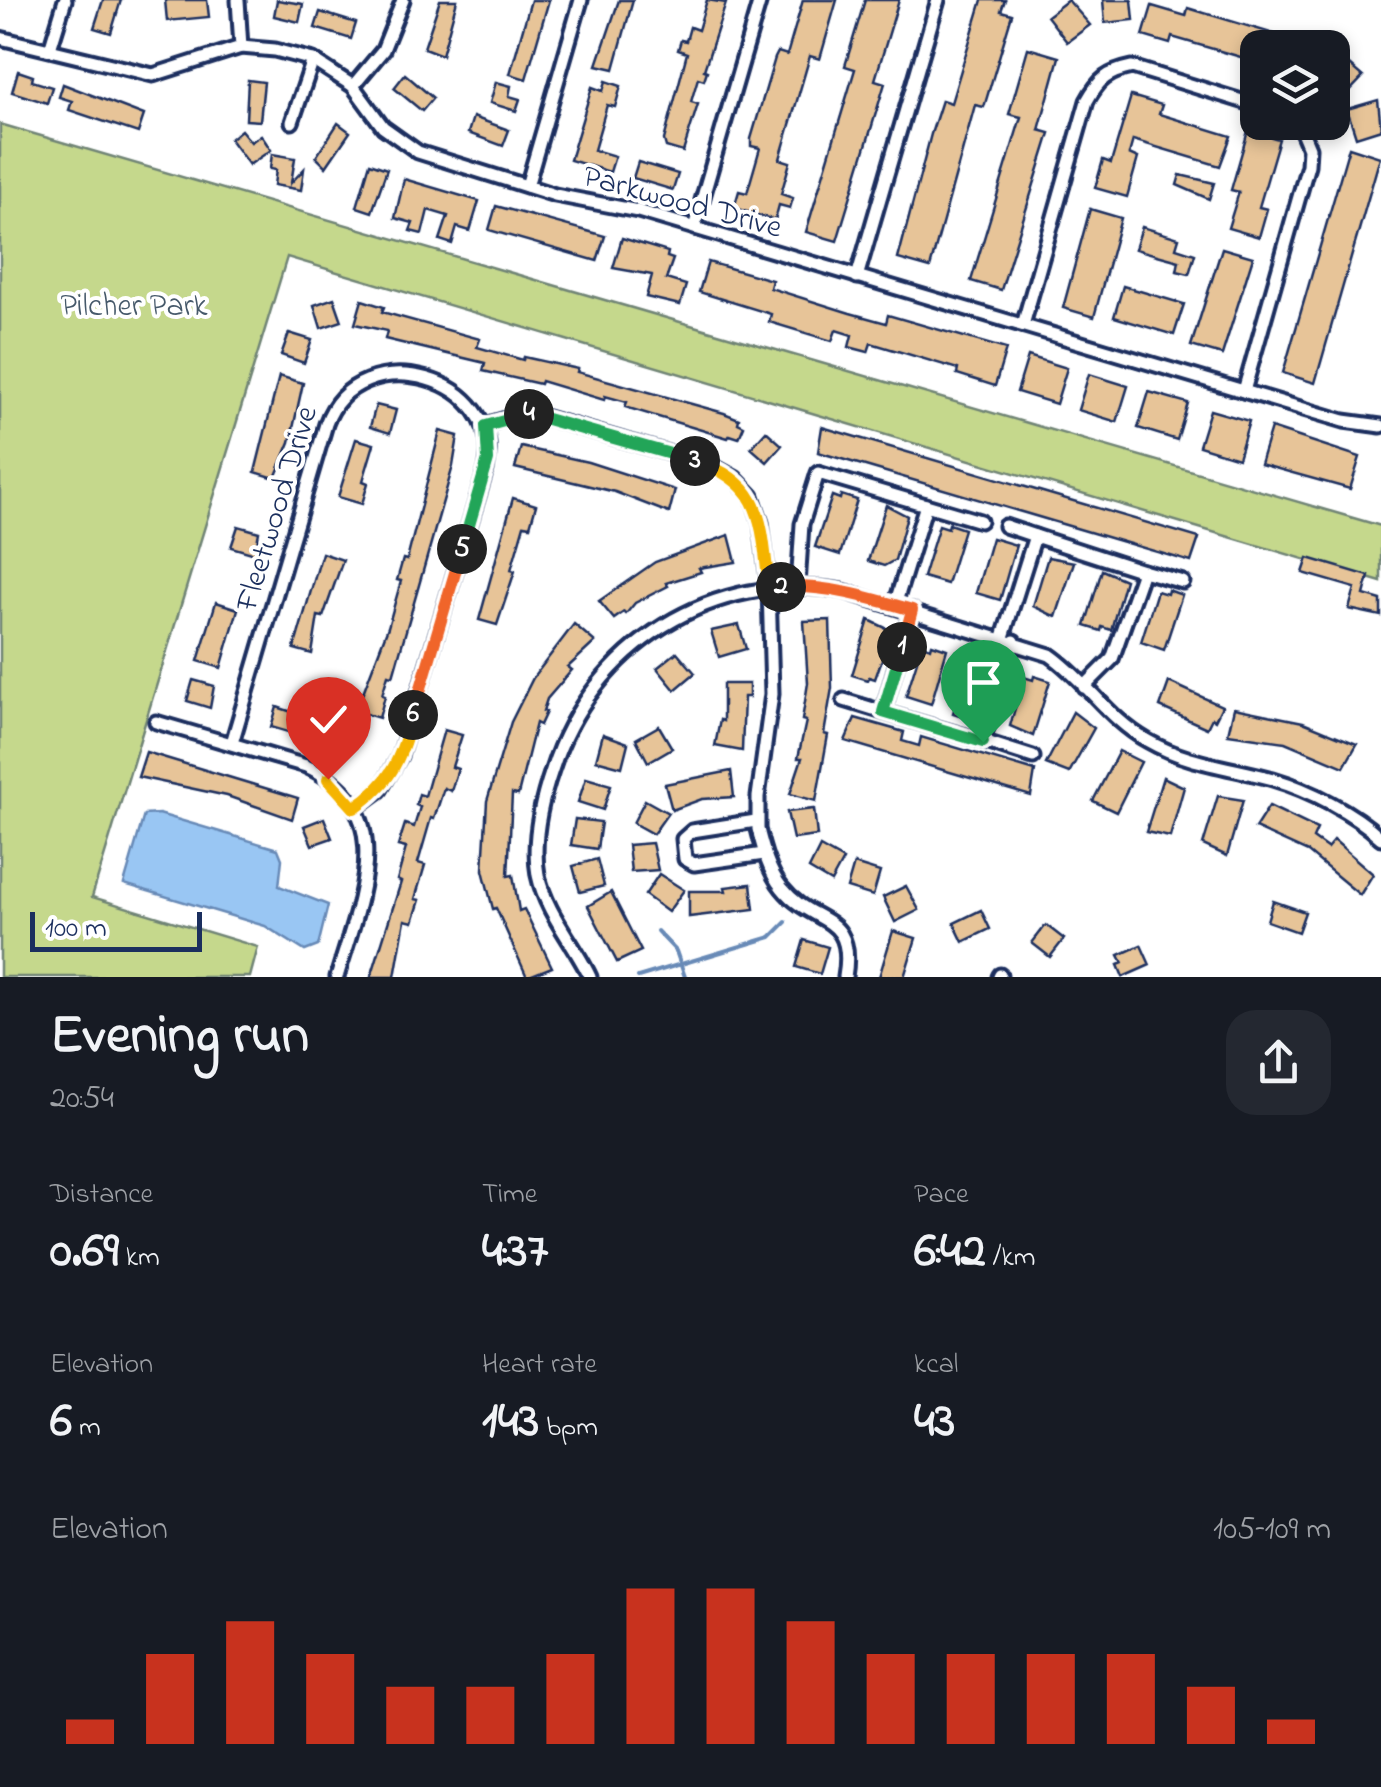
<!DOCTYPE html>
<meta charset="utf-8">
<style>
:root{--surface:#171b24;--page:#242831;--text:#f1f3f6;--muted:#9ea1a6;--accent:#c8321e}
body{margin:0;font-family:"Indie Flower",sans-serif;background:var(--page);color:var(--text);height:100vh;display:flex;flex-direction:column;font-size:38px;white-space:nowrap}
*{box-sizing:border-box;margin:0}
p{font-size:32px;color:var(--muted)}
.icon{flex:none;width:55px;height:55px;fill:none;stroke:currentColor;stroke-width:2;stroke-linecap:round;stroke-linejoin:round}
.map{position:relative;height:977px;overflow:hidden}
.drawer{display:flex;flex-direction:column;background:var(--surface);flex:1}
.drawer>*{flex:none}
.tools{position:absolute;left:1240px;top:30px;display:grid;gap:20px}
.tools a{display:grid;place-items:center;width:110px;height:110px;border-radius:20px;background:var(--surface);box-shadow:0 5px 15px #0003;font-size:50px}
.scale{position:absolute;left:30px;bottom:25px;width:172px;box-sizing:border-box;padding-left:10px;border:5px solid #1b2f5e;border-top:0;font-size:28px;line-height:35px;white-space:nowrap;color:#1b2f5e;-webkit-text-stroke:8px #fff;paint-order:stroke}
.pin{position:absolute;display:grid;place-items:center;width:85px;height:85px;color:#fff;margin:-102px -42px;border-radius:50% 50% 50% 0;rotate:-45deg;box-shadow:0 0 10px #0007}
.pin .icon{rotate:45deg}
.km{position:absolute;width:50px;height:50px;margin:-25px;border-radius:50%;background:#222;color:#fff;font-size:28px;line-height:50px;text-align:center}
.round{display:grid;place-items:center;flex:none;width:105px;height:105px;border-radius:30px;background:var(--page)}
.headline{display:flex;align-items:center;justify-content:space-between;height:170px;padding:0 50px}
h1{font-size:55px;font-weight:700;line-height:75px}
.metrics{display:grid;grid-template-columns:repeat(3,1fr);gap:15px;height:170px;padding:10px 50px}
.metrics div{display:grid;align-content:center}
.metrics b{font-size:50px;font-weight:700}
.metrics small{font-size:28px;font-weight:400}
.metrics p{font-size:28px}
.chart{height:280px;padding:20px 50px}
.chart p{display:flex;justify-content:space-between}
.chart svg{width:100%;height:180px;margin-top:10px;stroke:var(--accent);stroke-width:6}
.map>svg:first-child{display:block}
</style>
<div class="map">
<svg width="1381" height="977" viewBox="0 0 1381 977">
<rect width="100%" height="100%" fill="#fff"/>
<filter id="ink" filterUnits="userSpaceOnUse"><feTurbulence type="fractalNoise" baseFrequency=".01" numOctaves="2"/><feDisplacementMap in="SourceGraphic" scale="20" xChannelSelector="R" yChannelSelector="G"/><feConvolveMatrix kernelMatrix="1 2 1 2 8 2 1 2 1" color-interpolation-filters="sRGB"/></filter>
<g filter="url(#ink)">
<!-- green -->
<path fill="#c5d88c" stroke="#708475" stroke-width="2.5" d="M0 124 1381 526V582L287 257 92 897 258 947 250 977H0Z"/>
<!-- water -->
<path fill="#99c6f3" stroke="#678ab7" stroke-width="2.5" d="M159 814 278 849 282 859 279 886 328 905 318 946 305 951 265 926 124 884 144 815Z"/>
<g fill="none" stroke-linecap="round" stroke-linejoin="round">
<!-- stream -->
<g stroke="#678ab7" stroke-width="4">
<path d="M657 931 676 951 685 977"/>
<path d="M638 977 771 937 786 922"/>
</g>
</g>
<!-- building -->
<g fill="#e7c498" stroke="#1b2f5e" stroke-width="2.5">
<path d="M103 0H121L111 33 94 28Z"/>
<path d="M165 0H207L209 17 167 21Z"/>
<path d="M277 0 303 4 299 22 274 16Z"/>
<path d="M440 0H457L442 55 424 48Z"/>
<path d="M531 0H549L526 79 510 74Z"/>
<path d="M619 0H633L614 69 597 65Z"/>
<path d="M707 0 726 3 704 70 707 71 704 80 698 78 691 102 698 104 683 152 666 147 664 140 687 53 678 50 681 40 686 41 690 27 698 30Z"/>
<path d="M803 0H837L820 59 810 56 780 159 790 162 781 194 793 198 790 208 779 205 775 220 734 208 739 191 747 193 760 148 751 146V139L775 58 778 52 787 55Z"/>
<path d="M865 0H899L875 80 885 83 837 241 806 232 855 69 845 66Z"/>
<path d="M982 0H1005L1001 11 1012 14 984 107 975 105 930 268 898 259 931 134 942 100 951 103Z"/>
<path d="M1068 0 1090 25 1067 42 1047 16Z"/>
<path d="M1103 0H1132L1134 20 1105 23Z"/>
<path d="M1152 6 1186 16 1188 8 1281 36 1277 48H1258V62L1172 37 1170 44 1143 36Z"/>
<path d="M320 12 356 23 351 39 315 28Z"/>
<path d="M1028 48 1059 57 1039 130 1050 133 1001 290 971 281 1021 117 1009 114Z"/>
<path d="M1341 58 1363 77 1341 100 1332 92V67Z"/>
<path d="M18 71 33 76 32 81 52 87 47 103 12 92Z"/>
<path d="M405 74 433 98 422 111 394 88Z"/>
<path d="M248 80 264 82 260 121 246 120Z"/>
<path d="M606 81 621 86 615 107 607 105 594 150 615 156 610 172 570 160 592 87 603 91Z"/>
<path d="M496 82 511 86 509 96 520 99 516 111 490 103Z"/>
<path d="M63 84 144 115 138 133 69 110 72 101 59 97Z"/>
<path d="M1131 96 1162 105 1159 114 1231 136 1220 166 1133 140 1129 154 1138 158 1127 197 1095 188 1103 160 1111 163Z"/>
<path d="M1378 100 1381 129 1356 137 1347 109Z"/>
<path d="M473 117 509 130 503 146 468 133Z"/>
<path d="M338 123 350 132 326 167 316 157Z"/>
<path d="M241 130 251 142 261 135 271 150 249 165 230 139Z"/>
<path d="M1248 131 1279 139 1259 207 1267 209 1259 237 1228 228 1239 192 1231 190Z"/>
<path d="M1349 147 1380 157 1315 383 1283 373Z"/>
<path d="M272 154 295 158 291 183 304 169 301 190 274 185 276 170 270 169Z"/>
<path d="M638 162 678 174 673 190 633 178Z"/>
<path d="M370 163 387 169 372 212 357 207Z"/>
<path d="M1180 175 1214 183 1209 199 1177 185Z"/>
<path d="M404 179 479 201 470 231 457 227 452 244 440 240 448 216 428 210 422 234 410 231 413 223 395 218Z"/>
<path d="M496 206 605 236 597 261 489 230Z"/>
<path d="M1090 209 1121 218 1094 317 1063 308Z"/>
<path d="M1142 227 1179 238 1176 248 1195 254 1189 274 1177 271 1179 261 1135 249Z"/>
<path d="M622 238 668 252 667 257 673 259 666 279 686 285 680 305 646 297 652 275 613 268Z"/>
<path d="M1222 248 1253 257 1222 355 1191 346Z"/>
<path d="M708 262 772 280 770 288 850 313 886 323 888 315 1006 349 995 386 957 374 958 369 871 343 868 352 849 347 852 335 836 330 832 341 769 322 771 314 699 292Z"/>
<path d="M1123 286 1184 304 1174 335 1114 317Z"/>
<path d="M334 298 342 321 321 328 314 305Z"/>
<path d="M362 300 384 307 382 312 480 339 477 347 523 360 524 357 578 369 577 372 724 413 739 419 738 423 744 426 739 438 730 435 728 438 625 407 627 402 605 396 604 400 541 381 540 384 483 371 485 363 385 339 387 331 355 324Z"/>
<path d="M289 333 312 340 304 363 281 355Z"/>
<path d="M1028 356 1067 368 1056 404 1017 392Z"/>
<path d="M1089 374 1128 386 1117 422 1078 410Z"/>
<path d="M279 376 303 383 290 442 275 478 255 472Z"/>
<path d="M1149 392 1188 403 1177 440 1138 428Z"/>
<path d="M376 405 396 410 390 433 370 427Z"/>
<path d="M1210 410 1249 421 1238 458 1199 446Z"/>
<path d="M822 427 1199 538 1191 562 818 452Z"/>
<path d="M1271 428 1360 457 1350 489 1260 464Z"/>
<path d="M440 431 458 436 453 466 393 676 388 675 382 695 385 696 379 718 356 711 388 627 401 581 397 580 403 559 407 560Z"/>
<path d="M766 431 782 445 767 462 751 448Z"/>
<path d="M356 439 374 444 363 481 368 483 362 504 338 497Z"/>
<path d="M521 447 588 462 675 490 669 513 615 492 515 468Z"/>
<path d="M841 495 857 500 840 555 815 547 832 496 840 499Z"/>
<path d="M513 498 536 505 530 526 524 525 511 570 515 571 497 625 479 620Z"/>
<path d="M886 505 907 516 895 560 884 566 868 561Z"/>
<path d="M949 524 964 529 947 584 923 577 939 525 948 528Z"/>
<path d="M238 526 259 532 255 554 231 547Z"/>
<path d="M729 535 736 562 699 568 701 572 666 583 668 586 635 603 626 614 624 612 614 619 599 601 655 562Z"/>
<path d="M992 538 1016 545 1000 600 976 593Z"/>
<path d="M322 553 343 560 323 617 318 616 312 654 294 649Z"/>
<path d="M1048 557 1074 562 1056 617 1033 606Z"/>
<path d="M1308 558 1369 576 1364 595 1381 600V616L1349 609 1355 588 1303 573Z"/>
<path d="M1102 570 1125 580 1111 630 1102 627 1101 631 1085 626Z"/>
<path d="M1168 590 1182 595 1164 650 1141 642 1157 591 1167 594Z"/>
<path d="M216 602 238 609 221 668 198 661Z"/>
<path d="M830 620 832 688 824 734 828 735 816 801 790 794 802 758H798L806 721 802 720 808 683 804 621Z"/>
<path d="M869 620 892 631 875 679 869 677 868 680 852 675Z"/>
<path d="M574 624 595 642 568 667 572 670 547 699 543 711 546 712 540 725 536 723 518 795 512 794 508 876 513 875 519 911 524 909 552 967 527 977 496 908 493 909 483 870 487 801 511 722 533 678Z"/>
<path d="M739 625 746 649 719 657 711 631Z"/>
<path d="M932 644 947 649 931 704 906 696 922 645 931 648Z"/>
<path d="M677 652 695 673 675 690 657 668Z"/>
<path d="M970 657 993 668 978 717 969 715 968 718 953 713Z"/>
<path d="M1034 676 1050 681 1033 736 1010 726 1024 677 1033 680Z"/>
<path d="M193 680 214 686 210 708 187 701Z"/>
<path d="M1169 682 1222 706 1215 720 1212 718 1207 728 1160 707Z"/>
<path d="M723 684H749V697H744L742 751 715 746 720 720 723 721Z"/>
<path d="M277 707 304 716 298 735 271 727Z"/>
<path d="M1234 708 1303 722 1357 744 1344 767 1285 742 1228 734Z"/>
<path d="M1073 712 1094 728 1069 773 1046 764Z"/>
<path d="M855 718 904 732 902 741 919 746 921 737 1035 771 1031 796 845 741Z"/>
<path d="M659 726 672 748 648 762 636 739Z"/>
<path d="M444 730 462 735 452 767 458 769 451 791 444 788 434 819 431 818 418 863 425 865 415 899 420 900 413 922 405 920 395 977H371L401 882 397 880 406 848 398 846 405 824 414 827 420 807 416 805 419 794 425 796Z"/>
<path d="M603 734 628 743 622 767 596 760Z"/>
<path d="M1119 751 1141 762 1116 812 1093 801Z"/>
<path d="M146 752 298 798 292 819 227 796 138 777Z"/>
<path d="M731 771 734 797 702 799 672 810 665 784Z"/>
<path d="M1163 777 1184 787 1170 837 1146 832Z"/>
<path d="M586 778 611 785 603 810 578 802Z"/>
<path d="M1218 796 1243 800 1227 856 1203 845Z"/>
<path d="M645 800 668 813 653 834 633 823Z"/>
<path d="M1269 806 1317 829 1313 838 1327 848 1334 840 1373 874 1360 895 1308 852 1255 828Z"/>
<path d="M814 809 817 836 793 839 787 812Z"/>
<path d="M324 818 332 838 312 845 304 826Z"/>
<path d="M575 819 601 822 597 849 571 845Z"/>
<path d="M652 843 658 870 631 872 628 845Z"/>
<path d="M820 847 843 860 831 882 809 869Z"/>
<path d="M597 859 604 886 580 892 573 866Z"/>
<path d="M854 864 880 872 873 896 847 888Z"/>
<path d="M659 874 684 890 668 912 645 895Z"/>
<path d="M751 884 754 909 689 917V891H726L725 887Z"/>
<path d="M906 886 919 910 895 922 883 897Z"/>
<path d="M611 892 641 951 617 962 588 906Z"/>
<path d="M1273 901 1305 912 1298 932 1267 921Z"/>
<path d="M981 910 990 929 963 942 954 923Z"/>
<path d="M1046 925 1064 939 1050 957 1032 943Z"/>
<path d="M893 931 916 938 904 977H879Z"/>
<path d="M804 940 828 947 820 974 796 967Z"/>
<path d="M1141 945 1150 965 1123 977 1118 965 1123 963 1119 955Z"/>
</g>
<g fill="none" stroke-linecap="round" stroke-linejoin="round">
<!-- minor casing -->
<g stroke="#1b2f5e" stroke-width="19">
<g id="minor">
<path d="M238 0 241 47"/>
<path d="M0 38 153 75 241 47 275 50 313 60 353 86 383 127 418 152 555 195 638 211 1344 421 1381 426"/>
<path d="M50 49 65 0"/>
<path d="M353 86 383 50 403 0"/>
<path d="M292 122 313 60"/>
<path d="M527 186 581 0"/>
<path d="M694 228 760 0"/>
<path d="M857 277 938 0"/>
<path d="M1023 325 1087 101C1099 79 1108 72 1132 67L1258 106"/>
<path d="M1244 391 1308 165 1309 148 1298 122"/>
<path d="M485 425 519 415 544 417 713 466 735 478 752 496 761 523 769 587 772 694 758 797V829C763 849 769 872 782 888 813 927 856 911 845 977"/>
<path d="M926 505 980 521"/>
<path d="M1005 526 1035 536"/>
<path d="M1143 571 1183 582"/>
<path d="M798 586 802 524 818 473 926 505 895 605"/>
<path d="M912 610 883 712 983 741 1014 641"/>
<path d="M1003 637 1035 536 1143 571 1112 659 1084 687"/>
<path d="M844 700 883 712"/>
<path d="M156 722 306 766C402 809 359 902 337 977"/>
<path d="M983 741 1033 757"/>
<path d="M232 743 326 424C358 335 508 377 486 469L400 756 380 790 355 808"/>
<path d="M756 821 692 831 683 839 685 859 694 864 764 854"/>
<path d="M590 977C574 943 546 913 538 875 532 841 541 802 552 770 592 645 714 569 843 591L1050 655C1086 680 1108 719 1148 741 1188 764 1230 767 1273 779 1310 790 1353 812 1381 838"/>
<path d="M999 977 1000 975"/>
</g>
</g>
<!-- minor -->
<use href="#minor" stroke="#fff" stroke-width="11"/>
</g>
</g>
<g fill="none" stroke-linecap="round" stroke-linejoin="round" filter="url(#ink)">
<!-- split-1 casing -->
<g stroke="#fff" stroke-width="20">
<path id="split-1" d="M902 647 883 712 983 742"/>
</g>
<!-- split-2 casing -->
<g stroke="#fff" stroke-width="20">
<path id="split-2" d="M781 587C827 585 868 597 912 610L902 647"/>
</g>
<!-- split-3 casing -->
<g stroke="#fff" stroke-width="20">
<path id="split-3" d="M695 461C765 482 761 524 769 587H781"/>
</g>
<!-- split-4 casing -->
<g stroke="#fff" stroke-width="20">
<path id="split-4" d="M529 414 695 461"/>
</g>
<!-- split-5 casing -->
<g stroke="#fff" stroke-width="20">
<path id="split-5" d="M462 549 488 460 486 426 529 414"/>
</g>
<!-- split-6 casing -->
<g stroke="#fff" stroke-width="20">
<path id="split-6" d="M413 715 462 549"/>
</g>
<!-- split-7 casing -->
<g stroke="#fff" stroke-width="20">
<path id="split-7" d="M328 779 354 808C394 780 399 760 413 715"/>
</g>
<!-- split-1 -->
<use href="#split-1" stroke="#22a559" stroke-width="12"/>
<!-- split-2 -->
<use href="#split-2" stroke="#f0652b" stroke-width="12"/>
<!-- split-3 -->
<use href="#split-3" stroke="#f5b400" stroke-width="12"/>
<!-- split-4 -->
<use href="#split-4" stroke="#22a559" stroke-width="12"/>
<!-- split-5 -->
<use href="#split-5" stroke="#22a559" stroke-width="12"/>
<!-- split-6 -->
<use href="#split-6" stroke="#f0652b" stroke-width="12"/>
<!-- split-7 -->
<use href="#split-7" stroke="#f5b400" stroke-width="12"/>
</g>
<g text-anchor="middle" stroke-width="8" stroke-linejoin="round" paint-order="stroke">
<!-- street labels -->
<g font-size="32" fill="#1b2f5e" stroke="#fff">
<text transform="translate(683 200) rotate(15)" y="11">Parkwood Drive</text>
<text transform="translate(275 508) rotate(-73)" y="11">Fleetwood Drive</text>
</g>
<!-- park labels -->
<g font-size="32" fill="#46596a" stroke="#fff">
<text x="134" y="315">Pilcher Park</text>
</g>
</g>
</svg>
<div class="tools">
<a><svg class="icon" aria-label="layers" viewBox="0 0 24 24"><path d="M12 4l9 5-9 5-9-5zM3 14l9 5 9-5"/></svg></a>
</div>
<div class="scale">100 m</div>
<div class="pin" style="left:983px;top:742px;background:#1e9e55"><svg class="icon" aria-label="arrive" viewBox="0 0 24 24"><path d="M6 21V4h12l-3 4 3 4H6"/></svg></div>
<div class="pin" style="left:328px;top:779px;background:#d93025"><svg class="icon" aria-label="check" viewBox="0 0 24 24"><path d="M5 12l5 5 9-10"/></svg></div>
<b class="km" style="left:902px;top:647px">1</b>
<b class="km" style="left:781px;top:587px">2</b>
<b class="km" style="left:695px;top:461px">3</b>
<b class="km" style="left:529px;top:414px">4</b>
<b class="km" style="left:462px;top:549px">5</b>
<b class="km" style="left:413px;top:715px">6</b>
</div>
<section class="drawer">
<div class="headline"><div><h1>Evening run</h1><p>20:54</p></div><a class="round"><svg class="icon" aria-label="share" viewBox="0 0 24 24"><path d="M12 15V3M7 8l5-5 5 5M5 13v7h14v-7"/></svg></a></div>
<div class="metrics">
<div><p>Distance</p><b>0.69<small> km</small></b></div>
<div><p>Time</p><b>4:37</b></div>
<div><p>Pace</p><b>6:42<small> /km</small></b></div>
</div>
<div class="metrics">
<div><p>Elevation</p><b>6<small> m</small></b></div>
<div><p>Heart rate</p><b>143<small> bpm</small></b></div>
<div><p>kcal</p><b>43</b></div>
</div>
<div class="chart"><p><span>Elevation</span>105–109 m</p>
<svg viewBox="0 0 160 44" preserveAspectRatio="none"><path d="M5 44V38M15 44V22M25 44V14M35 44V22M45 44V30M55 44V30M65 44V22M75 44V6M85 44V6M95 44V14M105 44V22M115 44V22M125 44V22M135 44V22M145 44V30M155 44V38"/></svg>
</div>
</section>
